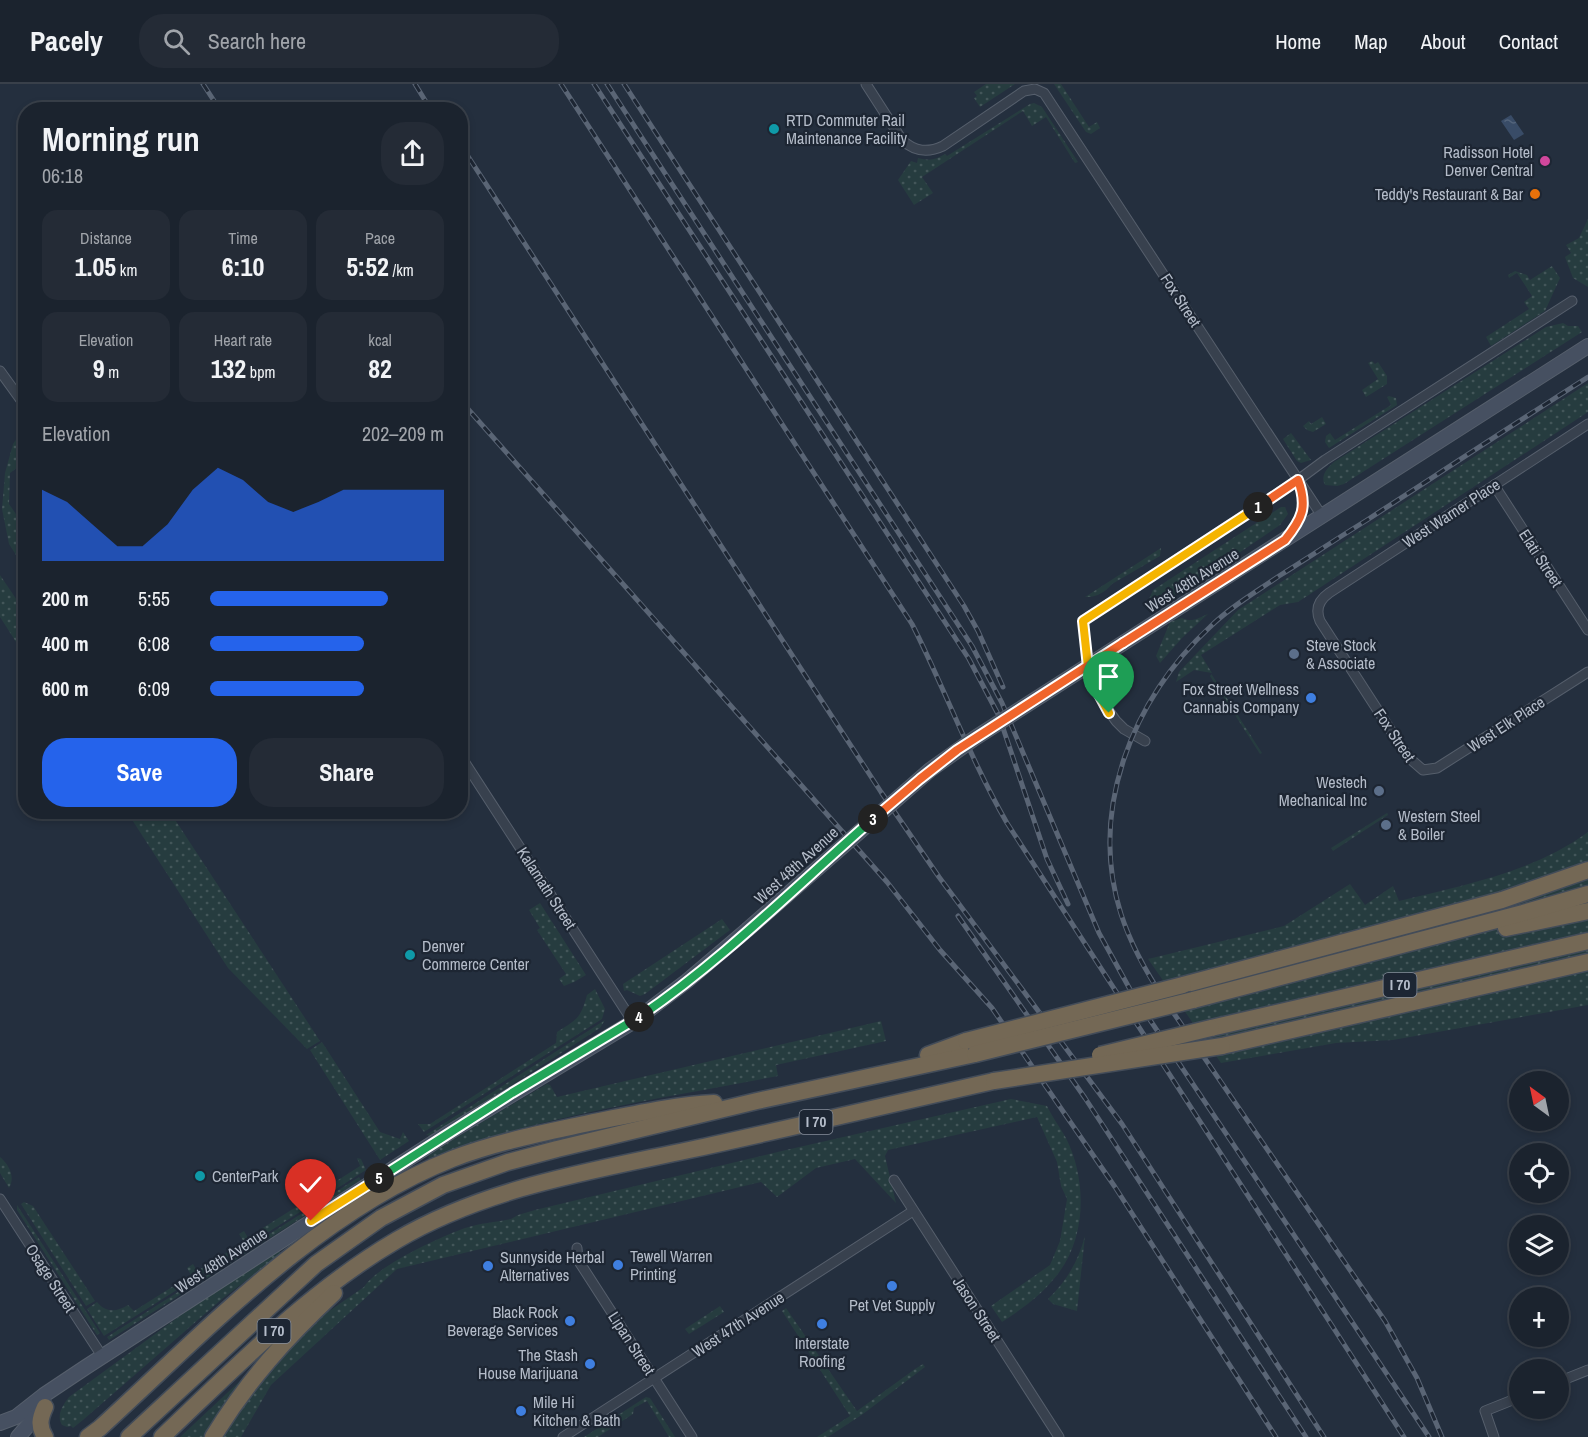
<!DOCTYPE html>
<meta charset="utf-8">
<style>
:root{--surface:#1b232e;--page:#242b36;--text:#f1f3f6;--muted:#a0a4aa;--line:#39404a;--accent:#2563eb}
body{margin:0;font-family:"Archivo Narrow",sans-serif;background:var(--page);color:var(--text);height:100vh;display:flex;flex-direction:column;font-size:22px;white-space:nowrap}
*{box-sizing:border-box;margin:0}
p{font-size:20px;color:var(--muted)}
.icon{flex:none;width:33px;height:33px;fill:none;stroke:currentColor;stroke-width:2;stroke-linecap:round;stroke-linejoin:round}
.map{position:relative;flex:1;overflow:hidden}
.panel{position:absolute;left:18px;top:18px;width:450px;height:717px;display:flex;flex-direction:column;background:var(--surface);border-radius:24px;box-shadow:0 3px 9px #0003,0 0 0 2px var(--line)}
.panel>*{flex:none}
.needle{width:39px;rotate:327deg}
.buttons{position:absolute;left:1509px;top:987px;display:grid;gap:12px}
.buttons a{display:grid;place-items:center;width:60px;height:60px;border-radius:50%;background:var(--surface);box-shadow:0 3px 9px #0003,0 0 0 2px var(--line);font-size:30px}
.pin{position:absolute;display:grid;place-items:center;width:51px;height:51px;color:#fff;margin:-62px -26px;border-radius:50% 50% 50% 0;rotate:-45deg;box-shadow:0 0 6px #0007}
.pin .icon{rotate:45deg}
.km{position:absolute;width:30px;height:30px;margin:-15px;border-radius:50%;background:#222;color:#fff;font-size:16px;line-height:30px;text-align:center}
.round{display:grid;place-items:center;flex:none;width:63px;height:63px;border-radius:24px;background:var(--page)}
.overview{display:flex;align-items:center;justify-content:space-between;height:102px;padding:0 24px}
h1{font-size:33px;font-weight:700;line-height:45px}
.figures{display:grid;grid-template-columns:repeat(3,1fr);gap:9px;height:102px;padding:6px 24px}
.figures div{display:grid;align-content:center;border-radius:15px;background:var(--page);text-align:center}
.figures b{font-size:26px;font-weight:700}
.figures small{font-size:16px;font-weight:400}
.figures p{font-size:16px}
.chart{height:168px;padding:12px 24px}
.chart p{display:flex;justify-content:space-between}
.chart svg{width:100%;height:108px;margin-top:6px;fill:var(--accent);opacity:.7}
.button{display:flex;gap:12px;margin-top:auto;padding:12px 24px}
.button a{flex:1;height:69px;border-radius:24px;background:var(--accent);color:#fff;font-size:24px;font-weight:700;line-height:69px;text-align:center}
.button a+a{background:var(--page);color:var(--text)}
ul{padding:0 24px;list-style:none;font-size:20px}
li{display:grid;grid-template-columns:96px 72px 1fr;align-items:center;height:45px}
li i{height:15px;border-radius:8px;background:var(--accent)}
header{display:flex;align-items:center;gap:36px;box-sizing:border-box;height:84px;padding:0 30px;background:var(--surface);border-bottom:2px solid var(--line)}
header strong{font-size:28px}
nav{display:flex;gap:33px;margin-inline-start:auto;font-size:21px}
.search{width:420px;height:54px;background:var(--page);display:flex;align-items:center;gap:15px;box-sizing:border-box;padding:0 21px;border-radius:24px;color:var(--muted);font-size:22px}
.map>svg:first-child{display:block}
</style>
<header>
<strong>Pacely</strong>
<div class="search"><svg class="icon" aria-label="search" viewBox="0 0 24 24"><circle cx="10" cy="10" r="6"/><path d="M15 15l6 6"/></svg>Search here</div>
<nav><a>Home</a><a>Map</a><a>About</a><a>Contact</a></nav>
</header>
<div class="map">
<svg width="1588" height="1353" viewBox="0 0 1588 1353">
<defs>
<pattern id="green-dots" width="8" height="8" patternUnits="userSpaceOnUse" patternTransform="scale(1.5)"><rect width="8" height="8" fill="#263c3f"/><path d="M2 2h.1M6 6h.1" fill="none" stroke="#435659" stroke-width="1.8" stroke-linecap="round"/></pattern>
<pattern id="water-ripples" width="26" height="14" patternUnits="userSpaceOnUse" patternTransform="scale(1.5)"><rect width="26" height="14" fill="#394c67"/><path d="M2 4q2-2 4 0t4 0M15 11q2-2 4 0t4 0" fill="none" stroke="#53647b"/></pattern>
</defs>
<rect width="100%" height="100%" fill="#242f3e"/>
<!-- green -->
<g fill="url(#green-dots)">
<path d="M986 0H1015L980 23 974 14 977 12 974 8Z"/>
<path d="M1054 0H1061L1089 43 1097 38 1100 44 1091 50 1086 48Z"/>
<path d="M1034 19 1042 23 1078 78 1075 79 1046 33 1032 42 1023 27 922 93 933 109 914 121 898 96 911 77 917 79 918 74C930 77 935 76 945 70L947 72 1030 20Z"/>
<path d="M1588 135V203L1573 194 1565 173 1571 169 1566 161 1579 154Z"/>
<path d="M1552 182 1560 194 1545 227 1491 262 1486 253 1529 225 1524 218 1532 212 1517 189 1509 194 1508 191 1515 187 1527 191 1530 196Z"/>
<path d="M1563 239 1568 242H1578L1582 248 1344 400 1337 402 1325 401C1320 392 1327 384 1334 378L1546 243Z"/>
<path d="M1372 277 1375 280 1378 278 1387 292V300L1366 313 1362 306 1378 295 1368 279Z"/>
<path d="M1588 299V328L1298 518 1280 521 1201 571 1212 589 1194 586 1176 598 1179 588 1238 526Z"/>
<path d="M1389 312 1396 314 1397 321 1329 364 1325 358 1326 352 1330 349 1335 356 1391 321 1387 313Z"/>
<path d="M1322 333 1326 340 1313 348 1307 346 1303 342 1309 337 1311 340Z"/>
<path d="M24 344 25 345V378L10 389 9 420 25 443V446L18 452 25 466V485L9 460 2 425 5 389 13 360Z"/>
<path d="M1291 349 1311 376 1301 379 1297 377 1283 355Z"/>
<path d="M1281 423H1285L1288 430 1280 441 1152 528 1147 520 1153 506Z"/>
<path d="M1161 464 1160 472 1112 500C1105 508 1096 514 1085 513Z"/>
<path d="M0 491 25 528V572L0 533Z"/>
<path d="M1208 530 1182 554 1160 579 1156 572 1170 538 1182 534C1192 539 1198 534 1208 530Z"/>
<path d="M1212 590V591L1262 669 1260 670 1210 592Z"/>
<path d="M127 728H170L320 957 307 965 228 884Z"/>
<path d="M1387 729 1388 731 1333 767 1331 764Z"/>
<path d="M1588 748V921L1393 956 1336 959 1221 979 1148 875 1284 842 1350 800 1365 821 1393 802 1399 817C1463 801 1534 788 1588 748Z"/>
<path d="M540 819 586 891 574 898 564 902 559 895 566 890 537 846 540 844 529 826Z"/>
<path d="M722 835 730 846 645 910 640 912 627 906 624 907 623 900Z"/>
<path d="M595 905 605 925 602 935 424 1048 418 1040H430L556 959 557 948C577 935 580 936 587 911Z"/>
<path d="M605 936 600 944 432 1052 426 1051Z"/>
<path d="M881 937 886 957 776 981 778 992C660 1015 540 1031 428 1075L430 1069 547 1000 550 1001 557 1013Z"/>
<path d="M322 958 380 1048 400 1055 403 1048 409 1057 380 1076 310 966Z"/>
<path d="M1011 1015 1047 1022C1052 1033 1060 1043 1066 1054 1088 1098 1087 1159 1052 1197 1038 1214 1020 1226 1002 1238L991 1222 1050 1181 1060 1157 1067 1115 1061 1102 1057 1078 1037 1033 888 1066 885 1072 896 1119 855 1075 816 1084 777 1113 761 1098 397 1185 271 1301 241 1353H223L253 1303 316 1236 364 1203C378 1181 440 1153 465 1144 480 1139 496 1138 511 1135L518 1131 535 1126 786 1066Z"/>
<path d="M0 1073C8 1080 16 1092 9 1104L0 1089Z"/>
<path d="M357 1074 361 1075 366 1086 253 1158 250 1152 296 1123 292 1115 297 1112 302 1119 360 1082Z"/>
<path d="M359 1093 361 1096 109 1256 107 1253Z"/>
<path d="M24 1118 33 1122 95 1217 86 1222 21 1120Z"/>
<path d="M17 1121 100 1249 97 1251 17 1126Z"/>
<path d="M244 1147 251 1159 104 1252 87 1225 97 1218C106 1229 117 1228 128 1221L134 1227 191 1191 187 1184 193 1180 197 1187 244 1158 239 1150Z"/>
<path d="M1085 1152 1077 1227 1053 1220 1048 1215C1067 1197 1078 1177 1085 1152Z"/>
<path d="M278 1166 281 1170 222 1215 83 1336 73 1344 71 1342 67 1343 62 1341C56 1331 63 1321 69 1313L181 1231Z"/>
<path d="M720 1222 724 1228 689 1250 685 1245Z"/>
<path d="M786 1224 857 1327 915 1285 923 1280 925 1283 863 1330 828 1353H817L850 1332 782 1227Z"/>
<path d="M241 1296 242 1298 204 1353H180Z"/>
<path d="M646 1313 650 1314 675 1353H669L647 1317 634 1324 633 1330 598 1353H584Z"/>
</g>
<!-- water -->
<path fill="url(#water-ripples)" d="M1511 31 1524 50 1514 56 1501 37Z"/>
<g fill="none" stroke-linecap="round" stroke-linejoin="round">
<!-- street casing -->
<g stroke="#565f6c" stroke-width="11">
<g id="street">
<path d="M866 0 902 56C915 68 928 69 943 62L1024 7 1035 5 1044 9 1322 432"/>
<path d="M0 287 26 323"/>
<path d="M1588 340 1329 509C1319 516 1315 525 1320 537L1408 673 1423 686 1437 684 1588 588"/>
<path d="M1494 401 1588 546"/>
<path d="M1292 447C1303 434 1305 420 1301 404"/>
<path d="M1145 657 1124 645 1116 637 1104 620 1089 592 1083 537 1298 396 1325 376 1572 217"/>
<path d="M460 671 633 938"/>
<path d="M894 1096 1059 1353"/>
<path d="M0 1115 102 1272"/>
<path d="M577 1164 578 1176 692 1353"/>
<path d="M1558 1298 1588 1286"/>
<path d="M563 1353 913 1127"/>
<path d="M1494 1353 1485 1327 1520 1313"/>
</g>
</g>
<!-- secondary casing -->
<g stroke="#565f6c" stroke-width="16">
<g id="secondary">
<path d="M1184 520 1588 262"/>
<path d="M0 1339 16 1333 44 1311 86 1283 450 1048 633 938 687 897 747 846"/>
<path d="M18 1353 44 1323"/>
</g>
</g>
<!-- highway casing -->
<g stroke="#434c59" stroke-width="19">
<g id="highway">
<path d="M1506 844 1588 827"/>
<path d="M1183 901 1502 816 1588 786"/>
<path d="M1193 916 1523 829 1588 810"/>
<path d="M1211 944 1588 857"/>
<path d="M1222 962 1588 878"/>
<path d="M928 971 966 957"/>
<path d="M45 1353C38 1342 40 1334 45 1323"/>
<path d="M88 1353 100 1344C206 1247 316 1129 452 1075 496 1058 543 1049 589 1039 630 1031 672 1021 714 1019"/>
<path d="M129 1353 316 1180 381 1134 443 1101 508 1078 557 1065 757 1017 975 970"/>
<path d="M162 1353C236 1283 308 1208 397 1156 485 1104 591 1087 689 1066 791 1044 892 1020 994 997"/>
<path d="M213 1353C248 1296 286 1254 334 1209"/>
</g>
</g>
<!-- street -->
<use href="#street" stroke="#38414e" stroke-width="9"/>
<!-- secondary -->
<use href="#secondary" stroke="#465061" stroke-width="14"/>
<!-- highway -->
<use href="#highway" stroke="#746855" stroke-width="16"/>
<!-- rail casing -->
<g stroke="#5a6575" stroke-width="5">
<g id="rail">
<path d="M203 0 220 26"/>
<path d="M415 0 431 26"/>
<path d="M561 0 912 540C945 605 970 675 1007 739L1404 1353"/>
<path d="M594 0 969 575 999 632 1047 775 1068 820"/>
<path d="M607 0 972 562 1002 619 1099 849 1132 909 1429 1353"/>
<path d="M624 0 964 522 978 547 1003 603"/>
<path d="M460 60 881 708 939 793 1122 1040 1324 1353"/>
<path d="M460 316 887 798 940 866 992 924 1115 1103 1276 1353"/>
<path d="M958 832 1085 1014 1306 1353"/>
<path d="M1442 1353 1417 1294 1385 1237 1164 915C1146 888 1131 861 1121 830 1088 726 1133 614 1210 543 1230 523 1256 508 1279 492 1309 473 1338 454 1367 436 1441 388 1514 340 1588 293"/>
</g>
</g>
<!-- rail -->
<use href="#rail" stroke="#1d2633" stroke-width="3" stroke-dasharray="9" stroke-linecap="butt"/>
<!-- secondary-bridge casing -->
<g stroke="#565f6c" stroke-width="16" stroke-linecap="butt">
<path id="secondary-bridge" d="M747 846 930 686 975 654 1184 520"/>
</g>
<!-- highway-bridge casing -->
<g stroke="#434c59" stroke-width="19" stroke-linecap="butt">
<g id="highway-bridge">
<path d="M966 957 1183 901"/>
<path d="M975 970 1193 916"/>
<path d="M1100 971 1211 944"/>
<path d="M994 997 1222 962"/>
</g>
</g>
<!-- secondary-bridge -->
<use href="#secondary-bridge" stroke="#465061" stroke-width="14"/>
<!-- highway-bridge -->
<use href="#highway-bridge" stroke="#746855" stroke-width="16"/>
</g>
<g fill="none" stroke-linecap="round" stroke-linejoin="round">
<!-- split-1 casing -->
<g stroke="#fff" stroke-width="12">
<path id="split-1" d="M1109 629 1089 592 1083 537 1258 423"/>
</g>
<!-- split-2 casing -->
<g stroke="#fff" stroke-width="12">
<path id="split-2" d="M1123 559 1285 456C1302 435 1308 423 1298 396L1258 423"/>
</g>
<!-- split-3 casing -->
<g stroke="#fff" stroke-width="12">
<path id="split-3" d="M873 735 920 695 957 666 1123 559"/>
</g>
<!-- split-4 casing -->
<g stroke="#fff" stroke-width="12">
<path id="split-4" d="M639 933C723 876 796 802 873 735"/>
</g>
<!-- split-5 casing -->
<g stroke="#fff" stroke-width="12">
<path id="split-5" d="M379 1094 512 1009 639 933"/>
</g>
<!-- split-6 casing -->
<g stroke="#fff" stroke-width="12">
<path id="split-6" d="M311 1137 379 1094"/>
</g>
<!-- split-1 -->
<use href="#split-1" stroke="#f5b400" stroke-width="8"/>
<!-- split-2 -->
<use href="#split-2" stroke="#f0652b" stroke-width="8"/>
<!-- split-3 -->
<use href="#split-3" stroke="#f0652b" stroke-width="8"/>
<!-- split-4 -->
<use href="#split-4" stroke="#22a559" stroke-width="8"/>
<!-- split-5 -->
<use href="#split-5" stroke="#22a559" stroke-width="8"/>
<!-- split-6 -->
<use href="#split-6" stroke="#f5b400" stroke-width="8"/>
</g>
<!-- markers -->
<g fill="#0f9aa8" stroke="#1d2633" stroke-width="2">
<circle cx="774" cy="45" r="6"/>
<circle cx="410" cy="871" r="6"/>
<circle cx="200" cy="1092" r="6"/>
</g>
<circle fill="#d1479c" stroke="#1d2633" stroke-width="2" cx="1545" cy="77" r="6"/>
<circle fill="#e8710a" stroke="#1d2633" stroke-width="2" cx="1535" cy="110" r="6"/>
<g fill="#5c6f8a" stroke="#1d2633" stroke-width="2">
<circle cx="1294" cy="570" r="6"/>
<circle cx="1379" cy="707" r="6"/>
<circle cx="1386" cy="741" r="6"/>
</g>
<g fill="#3f7fe0" stroke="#1d2633" stroke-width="2">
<circle cx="1311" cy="614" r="6"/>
<circle cx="618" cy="1181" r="6"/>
<circle cx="488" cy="1182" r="6"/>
<circle cx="892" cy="1202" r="6"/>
<circle cx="570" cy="1237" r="6"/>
<circle cx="822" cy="1240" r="6"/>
<circle cx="590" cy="1280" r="6"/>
<circle cx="521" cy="1327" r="6"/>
</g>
<g text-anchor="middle" stroke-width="4.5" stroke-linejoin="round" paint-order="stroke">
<!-- shield labels -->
<g fill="#1d2633" stroke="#878f9c" stroke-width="1.5">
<rect x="1383.5" y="889" width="33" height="24" rx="4.5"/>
<rect x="799.5" y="1026" width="33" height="24" rx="4.5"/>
<rect x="257.5" y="1235" width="33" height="24" rx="4.5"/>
</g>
<g font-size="15" font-weight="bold" fill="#b4bcc9">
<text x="1400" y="906">I 70</text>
<text x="816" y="1043">I 70</text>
<text x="274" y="1252">I 70</text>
</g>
<!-- poi labels -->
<g font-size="16" fill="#b4bcc9" stroke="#1d2633" text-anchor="start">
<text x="786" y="42">RTD Commuter Rail<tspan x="786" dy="18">Maintenance Facility</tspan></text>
<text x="1533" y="74" text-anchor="end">Radisson Hotel<tspan x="1533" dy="18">Denver Central</tspan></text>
<text x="1523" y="116" text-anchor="end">Teddy's Restaurant &amp; Bar</text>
<text x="1306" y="567">Steve Stock<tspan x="1306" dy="18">&amp; Associate</tspan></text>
<text x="1299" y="611" text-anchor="end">Fox Street Wellness<tspan x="1299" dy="18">Cannabis Company</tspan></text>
<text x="1367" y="704" text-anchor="end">Westech<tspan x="1367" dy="18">Mechanical Inc</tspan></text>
<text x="1398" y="738">Western Steel<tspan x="1398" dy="18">&amp; Boiler</tspan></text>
<text x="422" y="868">Denver<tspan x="422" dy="18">Commerce Center</tspan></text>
<text x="212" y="1098">CenterPark</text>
<text x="630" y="1178">Tewell Warren<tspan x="630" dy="18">Printing</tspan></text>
<text x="500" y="1179">Sunnyside Herbal<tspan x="500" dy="18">Alternatives</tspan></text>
<text x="892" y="1227" text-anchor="middle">Pet Vet Supply</text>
<text x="558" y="1234" text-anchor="end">Black Rock<tspan x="558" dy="18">Beverage Services</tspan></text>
<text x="822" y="1265" text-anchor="middle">Interstate<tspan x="822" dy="18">Roofing</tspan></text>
<text x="578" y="1277" text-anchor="end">The Stash<tspan x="578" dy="18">House Marijuana</tspan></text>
<text x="533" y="1324">Mile Hi<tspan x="533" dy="18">Kitchen &amp; Bath</tspan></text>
</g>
<!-- street labels -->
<g font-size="16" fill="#b4bcc9" stroke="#1d2633">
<text transform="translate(1181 216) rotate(57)" y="6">Fox Street</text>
<text transform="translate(1451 429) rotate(-33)" y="6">West Warner Place</text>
<text transform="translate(1541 474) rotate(57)" y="6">Elati Street</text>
<text transform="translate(1192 496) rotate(-32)" y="6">West 48th Avenue</text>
<text transform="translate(1506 640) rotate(-33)" y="6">West Elk Place</text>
<text transform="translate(1395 651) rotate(56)" y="6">Fox Street</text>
<text transform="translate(796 781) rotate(-42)" y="6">West 48th Avenue</text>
<text transform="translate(547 804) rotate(57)" y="6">Kalamath Street</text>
<text transform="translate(221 1176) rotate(-33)" y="6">West 48th Avenue</text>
<text transform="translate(51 1194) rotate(57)" y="6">Osage Street</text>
<text transform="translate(977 1225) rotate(57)" y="6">Jason Street</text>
<text transform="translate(738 1240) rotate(-33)" y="6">West 47th Avenue</text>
<text transform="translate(632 1259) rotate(57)" y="6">Lipan Street</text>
</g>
</g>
</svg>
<div class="buttons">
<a><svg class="needle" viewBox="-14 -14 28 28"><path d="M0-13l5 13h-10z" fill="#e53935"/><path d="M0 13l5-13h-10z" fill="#a0a4aa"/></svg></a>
<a><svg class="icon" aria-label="locate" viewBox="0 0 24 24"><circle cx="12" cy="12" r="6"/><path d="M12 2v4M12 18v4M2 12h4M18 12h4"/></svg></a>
<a><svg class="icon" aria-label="layers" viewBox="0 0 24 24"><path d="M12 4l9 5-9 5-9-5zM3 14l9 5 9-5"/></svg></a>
<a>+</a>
<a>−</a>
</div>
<div class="pin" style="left:1109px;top:629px;background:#1e9e55"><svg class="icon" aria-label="arrive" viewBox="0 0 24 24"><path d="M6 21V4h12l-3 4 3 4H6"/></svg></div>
<div class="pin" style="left:311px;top:1137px;background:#d93025"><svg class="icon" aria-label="check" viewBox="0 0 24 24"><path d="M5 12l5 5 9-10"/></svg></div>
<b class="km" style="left:1258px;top:423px">1</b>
<b class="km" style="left:873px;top:735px">3</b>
<b class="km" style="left:639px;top:933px">4</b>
<b class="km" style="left:379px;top:1094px">5</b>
<section class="panel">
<div class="overview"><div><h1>Morning run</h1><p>06:18</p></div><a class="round"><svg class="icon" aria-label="share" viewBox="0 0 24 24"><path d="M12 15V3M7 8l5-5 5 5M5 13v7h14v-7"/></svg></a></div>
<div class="figures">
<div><p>Distance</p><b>1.05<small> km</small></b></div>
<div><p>Time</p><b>6:10</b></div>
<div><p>Pace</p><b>5:52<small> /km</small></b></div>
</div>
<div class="figures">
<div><p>Elevation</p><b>9<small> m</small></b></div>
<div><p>Heart rate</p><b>132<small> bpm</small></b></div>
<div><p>kcal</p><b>82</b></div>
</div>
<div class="chart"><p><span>Elevation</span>202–209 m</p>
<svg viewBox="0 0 160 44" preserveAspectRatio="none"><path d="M0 44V15L10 20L20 29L30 38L40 38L50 29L60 15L70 6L80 11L90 20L100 24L110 20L120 15L130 15L140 15L150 15L160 15V44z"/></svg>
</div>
<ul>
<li><b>200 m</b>5:55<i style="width:76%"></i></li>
<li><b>400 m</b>6:08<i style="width:66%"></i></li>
<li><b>600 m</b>6:09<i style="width:66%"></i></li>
</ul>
<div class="button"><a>Save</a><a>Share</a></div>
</section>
</div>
